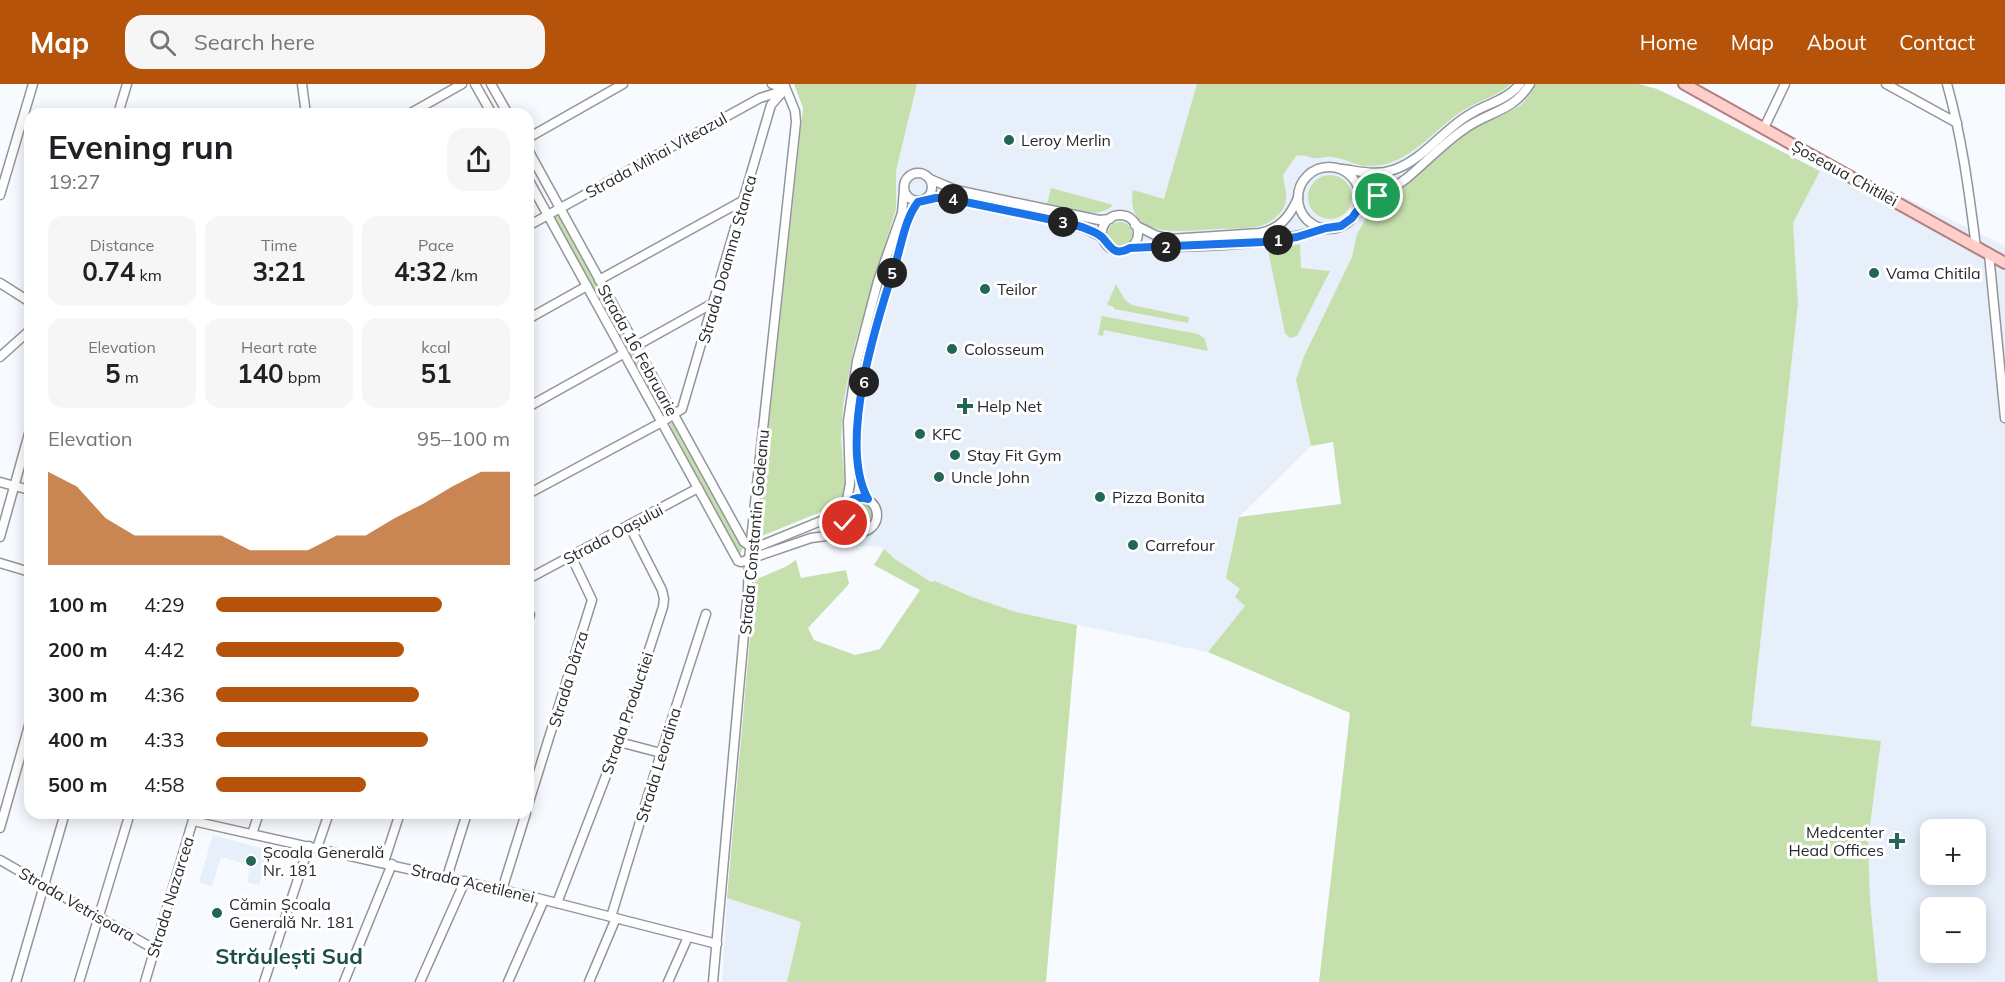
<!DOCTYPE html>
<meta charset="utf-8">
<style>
:root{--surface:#fff;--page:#f6f6f6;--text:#202124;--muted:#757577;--accent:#b45309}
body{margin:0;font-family:Mulish,sans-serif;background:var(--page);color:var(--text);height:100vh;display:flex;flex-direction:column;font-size:22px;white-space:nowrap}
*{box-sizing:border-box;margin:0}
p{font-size:20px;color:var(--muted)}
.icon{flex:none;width:33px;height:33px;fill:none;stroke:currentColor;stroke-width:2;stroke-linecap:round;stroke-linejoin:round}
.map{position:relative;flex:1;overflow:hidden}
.side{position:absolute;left:24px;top:24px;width:510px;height:711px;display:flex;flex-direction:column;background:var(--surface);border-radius:18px;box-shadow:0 3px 15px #0003}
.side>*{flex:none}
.buttons{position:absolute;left:1920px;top:735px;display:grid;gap:12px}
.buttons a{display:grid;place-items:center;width:66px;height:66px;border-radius:12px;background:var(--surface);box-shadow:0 3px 15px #0003;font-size:30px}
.pin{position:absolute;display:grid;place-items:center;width:51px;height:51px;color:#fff;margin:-26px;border:3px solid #fff;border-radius:50%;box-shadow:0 2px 6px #0007}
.km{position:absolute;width:30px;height:30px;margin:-15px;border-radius:50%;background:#222;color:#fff;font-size:16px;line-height:30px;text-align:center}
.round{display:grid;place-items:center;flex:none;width:63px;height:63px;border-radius:18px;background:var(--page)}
.summary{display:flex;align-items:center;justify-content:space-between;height:102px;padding:0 24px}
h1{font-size:33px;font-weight:700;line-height:45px}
.stats{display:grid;grid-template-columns:repeat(3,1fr);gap:9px;height:102px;padding:6px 24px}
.stats div{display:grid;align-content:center;border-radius:15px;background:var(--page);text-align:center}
.stats b{font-size:26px;font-weight:700}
.stats small{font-size:16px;font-weight:400}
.stats p{font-size:16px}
.chart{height:168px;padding:12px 24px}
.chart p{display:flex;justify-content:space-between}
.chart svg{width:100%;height:108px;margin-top:6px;fill:var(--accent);opacity:.7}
ul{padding:0 24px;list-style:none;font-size:20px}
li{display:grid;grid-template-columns:96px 72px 1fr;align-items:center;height:45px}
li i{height:15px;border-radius:8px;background:var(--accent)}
header{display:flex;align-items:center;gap:36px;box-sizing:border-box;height:84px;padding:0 30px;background:var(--accent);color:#fff}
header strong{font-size:28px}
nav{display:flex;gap:33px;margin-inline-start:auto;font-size:21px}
.search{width:420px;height:54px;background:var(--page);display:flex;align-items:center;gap:15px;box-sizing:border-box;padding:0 21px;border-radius:18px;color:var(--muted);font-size:22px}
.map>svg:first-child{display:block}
</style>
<header>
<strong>Map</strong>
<div class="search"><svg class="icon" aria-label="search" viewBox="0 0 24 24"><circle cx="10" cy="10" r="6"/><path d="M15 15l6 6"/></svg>Search here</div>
<nav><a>Home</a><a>Map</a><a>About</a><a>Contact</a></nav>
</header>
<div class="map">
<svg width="2005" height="898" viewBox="0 0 2005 898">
<rect width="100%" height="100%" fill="#f7fafe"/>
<!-- built -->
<g fill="#e6effa" fill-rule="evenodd">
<path d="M917 0H1536L1529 12 1521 21 1509 28 1481 40 1400 106 1375 122 1360 144 1352 173 1304 272 1297 296 1311 362 1239 433 1241 506 1245 522 1208 568 1016 528 972 513 936 497 931 499 895 475 884 465 876 462 846 463 834 461 827 426 837 420 844 409 845 401 841 355 843 321 854 263 896 125V87Z"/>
<path d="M1826 75 2005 162V898H1878L1870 815 1868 757 1881 657 1751 642 1798 221 1793 139ZM1930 746H1976V790H1930ZM1930 824H1976V868H1930Z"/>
<path d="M213 751 269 766 259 801 247 798 251 781 221 773 212 802 199 798Z"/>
<path d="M727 814 801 838 787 898H722Z"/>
</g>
<!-- green -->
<g fill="#c6e0ad">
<path d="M794 0H917L896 87V125L854 263 843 321 841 355 845 401C844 411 841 417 833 423L762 452 757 450 803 24Z"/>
<path d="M1197 0H1511C1497 12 1478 17 1462 27 1432 47 1408 83 1368 82 1355 82 1345 74 1332 73 1326 72 1320 75 1314 74 1307 73 1303 70 1296 72L1283 91C1284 102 1289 113 1284 123 1280 131 1271 138 1263 141 1250 146 1231 144 1217 145 1185 147 1124 157 1133 106L1164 115Z"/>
<path d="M1536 0H1639L1657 5 1701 26 1820 87 1793 139 1798 220 1751 642 1881 657 1868 757 1870 815 1878 898H1319L1350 629 1208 568 1245 522 1235 513 1240 505 1226 494 1239 433 1341 420 1333 358 1311 362 1296 296 1304 272 1352 173 1357 150 1369 129 1375 122 1400 106 1467 48 1509 28 1521 21 1529 12Z"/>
<circle cx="1330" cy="113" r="22"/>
<path d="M1051 104 1055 105 1113 121C1098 137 1066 124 1047 120Z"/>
<path d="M557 132H560L664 318V323L657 324 555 139 554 134Z"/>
<circle cx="1120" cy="150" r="12"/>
<path d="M1300 160 1301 184 1330 187 1297 252 1290 254 1285 249 1268 166Z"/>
<path d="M1116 200 1125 216 1132 221 1189 233 1188 239 1114 225V223L1107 221Z"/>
<path d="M1102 232 1198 250 1205 255 1208 267 1104 246 1103 252 1098 251Z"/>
<path d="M674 338 677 340 743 464 739 472 671 347 670 339Z"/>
<circle cx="860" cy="431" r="12"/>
<path d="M884 465 895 475 931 498 935 497 972 513 1016 528 1077 541 1046 898H787L801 838 727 814 755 496 787 482 796 476 801 494 846 486 849 500 808 544 814 556 855 571 880 565 920 506 874 481Z"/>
</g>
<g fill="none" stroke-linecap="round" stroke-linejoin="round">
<!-- minor casing -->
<g stroke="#92969a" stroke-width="11">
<g id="minor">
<path d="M302 0 306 30"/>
<path d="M475 0 492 30"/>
<path d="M491 0 508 30"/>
<path d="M772 0 785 5"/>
<path d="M1886 0 1957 39"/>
<path d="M1947 0C1962 53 1969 108 1976 163"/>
<path d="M118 30 127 0"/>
<path d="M409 30 462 0"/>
<path d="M1764 44 1785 0"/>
<path d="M528 54 623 0"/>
<path d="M528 66 744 458 751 463"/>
<circle cx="1329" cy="114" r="31"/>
<path d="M1342 85C1359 87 1376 92 1393 86 1424 76 1444 44 1472 29 1489 19 1507 16 1520 0"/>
<circle cx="918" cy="103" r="14"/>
<path d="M528 95 738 477 741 478 811 454 857 448"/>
<path d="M930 95 956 106 1099 136 1110 135"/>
<path d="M0 111 33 0"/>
<path d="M927 115 946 114 1073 140 1086 145 1103 154"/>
<path d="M1357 127C1373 116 1391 106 1407 94 1426 78 1443 60 1463 46 1488 27 1512 29 1530 0"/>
<circle cx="1120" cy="149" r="18"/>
<path d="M1135 141 1155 151 1170 155 1260 149C1280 145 1290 132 1298 114"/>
<path d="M528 142 760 14 785 6"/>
<path d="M1130 164C1195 162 1263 164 1326 144"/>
<path d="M1989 170 2005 334"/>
<path d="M599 196 744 116"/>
<path d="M0 199 30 218"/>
<path d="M528 235 587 202"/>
<path d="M636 262 715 218"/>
<path d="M0 273 30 246"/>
<path d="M528 323 623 270"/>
<path d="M0 398 30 406"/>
<path d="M528 410 662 338 682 325 771 21 785 5"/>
<circle cx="860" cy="431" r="17"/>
<path d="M868 415C837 359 877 236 896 178 902 158 905 135 918 118"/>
<path d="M846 420 850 400 848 337 857 277 878 197 902 129 904 106"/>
<path d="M0 453 30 346"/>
<path d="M751 463 762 461 843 428"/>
<path d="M0 479 30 488"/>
<path d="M528 495 698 404"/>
<path d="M528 535 530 531"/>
<path d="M619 658 661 669"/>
<path d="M528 721 592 516 571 472"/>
<path d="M193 737 537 814 717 860"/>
<path d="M0 744 30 638"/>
<path d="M252 750 259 729"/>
<path d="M317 764 329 729"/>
<path d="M0 776 154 865"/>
<path d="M384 778 400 729"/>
<path d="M447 793 467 729"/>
<path d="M502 806 526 729"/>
<path d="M557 819 619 658 663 523 664 515 662 506 629 441"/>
<path d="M611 833 661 669 706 530"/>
<path d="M16 898 65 729"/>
<path d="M79 898 130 729"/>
<path d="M145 898 195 729"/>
<path d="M264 898 309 762"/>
<path d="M344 898 392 780"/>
<path d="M420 898 465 797"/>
<path d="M508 898 544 816"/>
<path d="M589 898 616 834"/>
<path d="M668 898 688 853"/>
<path d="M713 898 748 505 749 475 796 38 795 27 784 0"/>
</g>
</g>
<!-- major casing -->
<g stroke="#b37f7c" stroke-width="14">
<path id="major" d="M1684 0 2005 179"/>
</g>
<!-- minor -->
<use href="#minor" stroke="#fff" stroke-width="8"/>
<!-- major -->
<use href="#major" stroke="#fececb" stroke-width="10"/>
</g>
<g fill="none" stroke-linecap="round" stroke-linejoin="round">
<!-- route casing -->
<g stroke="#fff" stroke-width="12">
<path id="route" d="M845 439C840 422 852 410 868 415 837 359 877 236 896 178 902 158 905 135 918 118L936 114H946L1072 140C1082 143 1096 147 1103 154 1112 165 1115 172 1130 164L1263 158 1297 153 1326 144 1341 142 1352 134 1357 127 1378 112"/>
</g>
<!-- route -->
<use href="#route" stroke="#1a73e8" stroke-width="8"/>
</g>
<!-- markers -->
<g fill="#226656" stroke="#fff" stroke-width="2">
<circle cx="1009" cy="56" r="6"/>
<circle cx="1874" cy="189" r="6"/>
<circle cx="985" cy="205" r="6"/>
<circle cx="952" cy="265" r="6"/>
<path d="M962 313h6v6h6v6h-6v6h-6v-6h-6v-6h6z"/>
<circle cx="920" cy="350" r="6"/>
<circle cx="955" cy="371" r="6"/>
<circle cx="939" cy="393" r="6"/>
<circle cx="1100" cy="413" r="6"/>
<circle cx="1133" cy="461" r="6"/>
<path d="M1894 748h6v6h6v6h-6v6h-6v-6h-6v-6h6z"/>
<circle cx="251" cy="777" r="6"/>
<circle cx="217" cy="829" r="6"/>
</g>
<g text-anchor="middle" stroke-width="6" stroke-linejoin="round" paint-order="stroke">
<!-- poi labels -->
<g font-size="16" fill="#28292b" stroke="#fff" text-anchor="start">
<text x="1021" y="62">Leroy Merlin</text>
<text x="1886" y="195">Vama Chitila</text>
<text x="997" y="211">Teilor</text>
<text x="964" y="271">Colosseum</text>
<text x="977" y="328">Help Net</text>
<text x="932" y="356">KFC</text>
<text x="967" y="377">Stay Fit Gym</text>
<text x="951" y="399">Uncle John</text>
<text x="1112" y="419">Pizza Bonita</text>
<text x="1145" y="467">Carrefour</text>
<text x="1884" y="754" text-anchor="end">Medcenter<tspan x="1884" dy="18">Head Offices</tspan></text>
<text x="263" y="774">Școala Generală<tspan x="263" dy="18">Nr. 181</tspan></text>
<text x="229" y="826">Cămin Școala<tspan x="229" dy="18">Generală Nr. 181</tspan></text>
</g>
<!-- street labels -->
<g font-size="16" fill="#28292b" stroke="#fff">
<text transform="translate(656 71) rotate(-29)" y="6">Strada Mihai Viteazul</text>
<text transform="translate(1845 89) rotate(29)" y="6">Șoseaua Chitilei</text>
<text transform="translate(727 175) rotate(-74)" y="6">Strada Doamna Stanca</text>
<text transform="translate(638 266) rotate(61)" y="6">Strada 16 Februarie</text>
<text transform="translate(754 448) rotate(-85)" y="6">Strada Constantin Godeanu</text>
<text transform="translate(613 450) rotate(-28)" y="6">Strada Oașului</text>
<text transform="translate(568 595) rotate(-73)" y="6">Strada Dârza</text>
<text transform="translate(627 629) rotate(-71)" y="6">Strada Productiei</text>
<text transform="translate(658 681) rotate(-73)" y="6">Strada Leordina</text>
<text transform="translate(473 799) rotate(13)" y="6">Strada Acetilenei</text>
<text transform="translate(170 813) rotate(-73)" y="6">Strada Nazarcea</text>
<text transform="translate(77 820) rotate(30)" y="6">Strada Vetrisoara</text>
</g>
<!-- district labels -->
<g font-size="22" font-weight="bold" fill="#1b5044" stroke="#fff">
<text x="289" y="880">Străulești Sud</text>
</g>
</g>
</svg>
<div class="buttons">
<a>+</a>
<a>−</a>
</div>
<div class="pin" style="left:1378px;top:112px;background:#1e9e55"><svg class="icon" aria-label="arrive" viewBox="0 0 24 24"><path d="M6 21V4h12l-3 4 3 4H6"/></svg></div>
<div class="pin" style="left:845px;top:439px;background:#d93025"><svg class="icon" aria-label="check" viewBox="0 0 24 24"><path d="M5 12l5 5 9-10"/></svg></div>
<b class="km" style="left:1278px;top:156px">1</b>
<b class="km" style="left:1166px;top:163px">2</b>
<b class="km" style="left:1063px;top:138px">3</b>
<b class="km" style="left:953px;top:115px">4</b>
<b class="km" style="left:892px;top:189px">5</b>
<b class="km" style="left:864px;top:298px">6</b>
<section class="side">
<div class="summary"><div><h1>Evening run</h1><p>19:27</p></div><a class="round"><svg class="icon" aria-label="share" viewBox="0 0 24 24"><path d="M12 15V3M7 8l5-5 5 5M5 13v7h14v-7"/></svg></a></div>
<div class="stats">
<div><p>Distance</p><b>0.74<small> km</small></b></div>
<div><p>Time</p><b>3:21</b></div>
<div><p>Pace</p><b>4:32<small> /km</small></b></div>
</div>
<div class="stats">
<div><p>Elevation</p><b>5<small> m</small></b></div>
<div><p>Heart rate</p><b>140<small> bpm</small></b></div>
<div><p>kcal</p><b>51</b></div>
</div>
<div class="chart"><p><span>Elevation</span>95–100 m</p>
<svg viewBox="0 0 160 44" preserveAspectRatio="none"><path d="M0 44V6L10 12L20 25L30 32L40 32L50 32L60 32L70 38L80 38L90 38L100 32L110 32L120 25L130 19L140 12L150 6L160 6V44z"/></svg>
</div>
<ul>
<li><b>100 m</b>4:29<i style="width:77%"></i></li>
<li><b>200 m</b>4:42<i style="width:64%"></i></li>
<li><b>300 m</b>4:36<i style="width:69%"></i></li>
<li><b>400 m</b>4:33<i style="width:72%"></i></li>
<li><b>500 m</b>4:58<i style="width:51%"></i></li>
</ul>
</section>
</div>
